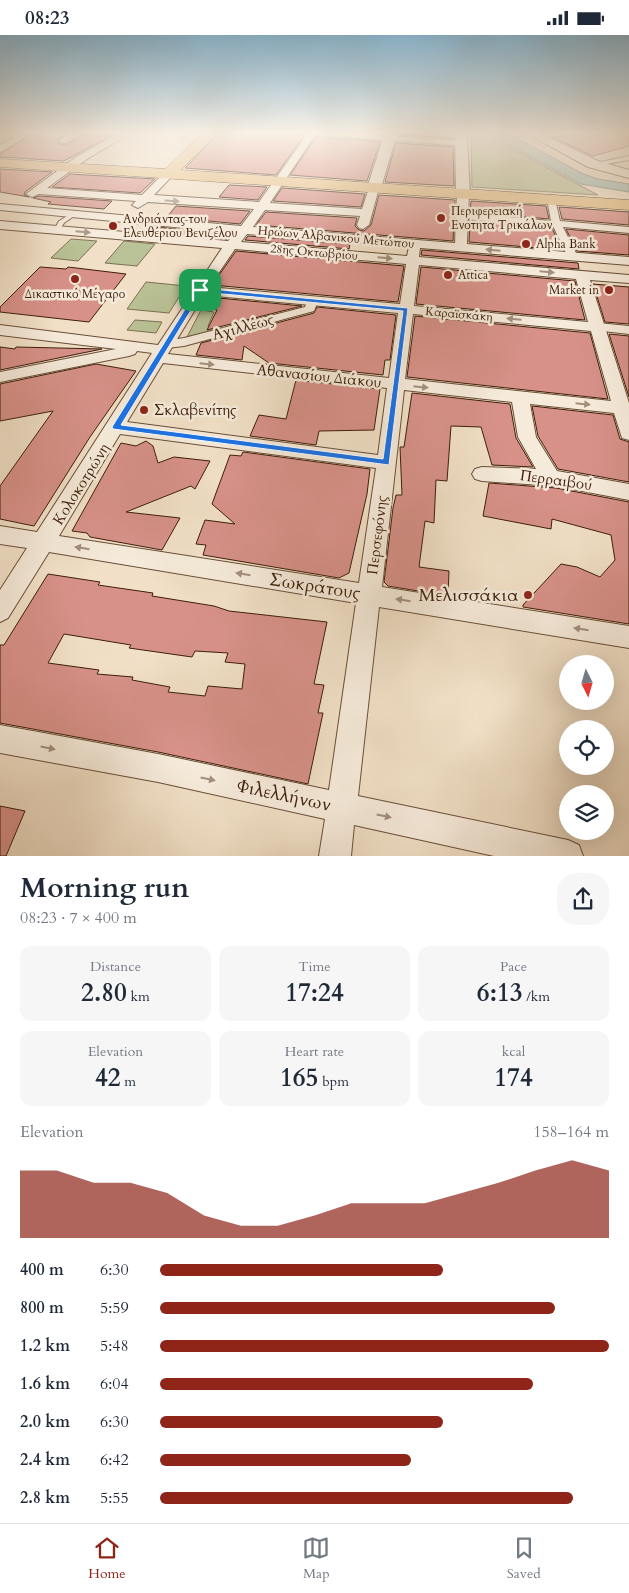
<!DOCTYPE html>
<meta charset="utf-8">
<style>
:root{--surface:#fff;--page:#f6f6f7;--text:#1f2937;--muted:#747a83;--line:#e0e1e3;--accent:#8f2418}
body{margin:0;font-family:Cardo,serif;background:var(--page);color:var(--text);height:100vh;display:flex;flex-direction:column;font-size:19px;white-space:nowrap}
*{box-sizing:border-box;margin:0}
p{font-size:16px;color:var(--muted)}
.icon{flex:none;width:28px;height:28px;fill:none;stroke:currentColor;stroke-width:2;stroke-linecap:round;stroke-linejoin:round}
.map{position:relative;height:821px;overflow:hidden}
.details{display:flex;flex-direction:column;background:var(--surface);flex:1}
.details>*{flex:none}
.needle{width:32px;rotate:175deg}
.fabs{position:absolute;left:559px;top:620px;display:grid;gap:10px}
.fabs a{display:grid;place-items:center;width:55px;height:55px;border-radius:50%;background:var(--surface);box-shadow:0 5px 20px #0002;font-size:25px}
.pin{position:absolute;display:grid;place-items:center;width:42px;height:42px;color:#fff;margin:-21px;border-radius:10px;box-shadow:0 2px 8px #0006}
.round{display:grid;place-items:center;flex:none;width:52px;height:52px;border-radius:20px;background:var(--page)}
.overview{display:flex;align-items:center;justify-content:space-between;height:85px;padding:0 20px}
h1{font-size:28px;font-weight:700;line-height:38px}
.metrics{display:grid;grid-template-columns:repeat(3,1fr);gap:8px;height:85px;padding:5px 20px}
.metrics div{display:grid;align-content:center;border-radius:12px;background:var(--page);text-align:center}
.metrics b{font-size:25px;font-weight:700}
.metrics small{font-size:14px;font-weight:400}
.metrics p{font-size:14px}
.chart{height:140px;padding:10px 20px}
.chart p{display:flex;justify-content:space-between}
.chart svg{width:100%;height:90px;margin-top:5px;fill:var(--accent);opacity:.7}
ul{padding:0 20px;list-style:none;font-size:16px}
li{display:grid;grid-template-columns:80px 60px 1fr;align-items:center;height:38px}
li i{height:12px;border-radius:6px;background:var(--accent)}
.status{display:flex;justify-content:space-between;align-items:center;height:35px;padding:0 25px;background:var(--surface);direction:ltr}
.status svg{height:14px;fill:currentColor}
.tabs{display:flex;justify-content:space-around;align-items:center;height:70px;border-top:1px solid var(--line);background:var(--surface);font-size:14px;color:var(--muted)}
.tabs a{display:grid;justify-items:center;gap:2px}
.tabs .active{color:var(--accent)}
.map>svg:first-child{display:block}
</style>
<div class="status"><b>08:23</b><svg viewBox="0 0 49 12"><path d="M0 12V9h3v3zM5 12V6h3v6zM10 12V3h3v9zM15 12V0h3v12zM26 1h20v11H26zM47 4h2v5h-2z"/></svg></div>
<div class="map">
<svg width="629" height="821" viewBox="0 0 629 821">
<rect width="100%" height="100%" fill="#f1e0c7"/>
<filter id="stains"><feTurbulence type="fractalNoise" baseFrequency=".004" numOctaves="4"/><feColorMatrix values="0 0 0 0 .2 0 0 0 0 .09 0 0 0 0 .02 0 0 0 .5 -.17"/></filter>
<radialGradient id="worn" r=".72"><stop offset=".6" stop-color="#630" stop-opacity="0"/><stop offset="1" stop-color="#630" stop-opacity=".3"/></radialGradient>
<!-- green -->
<g fill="#b9c296" stroke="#7b7050">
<path d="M474 98H482L598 160 472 152 471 103Z"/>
<path d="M71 204 97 206 78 226 51 223Z"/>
<path d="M124 206 155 209 137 231 105 228Z"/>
<path d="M146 247 186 251 169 278 127 274Z"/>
<path d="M201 275 214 277 208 291 225 295 185 306Z"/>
<path d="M135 285 162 287 156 298 127 295Z"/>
</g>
<!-- water -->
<path fill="#9bbdb7" stroke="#757d71" d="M486 98H507L581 138 598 144 629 149V157L581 149Z"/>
<!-- building -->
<g fill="#d79189" stroke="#3d1e09" fill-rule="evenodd">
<path d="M35 98H69L58 104 59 109 66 110 85 98H116L64 126 0 122V119Z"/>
<path d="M219 98H306L276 140 185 133Z"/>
<path d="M399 98H446L452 103 398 100Z"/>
<path d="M592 98H629V111L593 121 552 102Z"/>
<path d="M316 102 380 107 367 146 290 140Z"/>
<path d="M396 108 453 112 454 151 385 147Z"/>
<path d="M0 134 52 137 25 157 24 160 29 162 0 157Z"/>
<path d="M70 139 155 144 140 158 52 152Z"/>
<path d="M229 150 267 152 258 165 219 162Z"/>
<path d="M282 153 365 159 361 172 273 166Z"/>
<path d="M379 160 455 165 453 206 256 190 266 177 357 183 355 191 359 195 364 196 371 190Z"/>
<path d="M39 161 112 166 104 174 48 169 51 167 33 163Z"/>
<path d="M471 166 546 171 549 184 470 177Z"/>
<path d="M176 171 205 173 250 176 240 189 167 182Z"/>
<path d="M559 172 629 177V190L562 184Z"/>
<path d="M470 186 552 193 562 215 469 207Z"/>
<path d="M158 192 231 200 227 204 154 198Z"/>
<path d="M566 194 629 200V220L577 216Z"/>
<path d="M248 201 350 209 349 214 245 205Z"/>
<path d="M422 215 578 228 579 234 421 220Z"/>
<path d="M236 216 404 231 398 267 212 250Z"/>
<path d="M40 232 66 234 68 232 126 239 89 287 0 277V272Z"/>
<path d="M421 232 575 246 585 285 416 269Z"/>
<path d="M593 249 629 252V289L605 287Z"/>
<path d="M208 262 302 271 207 295 217 275 201 273Z"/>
<path d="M317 272 396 280 390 325H385L383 340 269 328 244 311 242 325 196 320 201 308 314 278Z"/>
<path d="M415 281 590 298 608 364 407 342Z"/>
<path d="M609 299 629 301V362Z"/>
<path d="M0 312 15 314 16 312 102 314 0 335Z"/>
<path d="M96 329 136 336 90 402 34 491 0 484V451L53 376 0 386V349Z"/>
<path d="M296 345 380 354 374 395 319 396 316 410 250 401 259 380 286 384Z"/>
<path d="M412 358 510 369 516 403 533 432 492 430 481 392 451 391 447 446 436 445 434 488 425 486 419 532 449 536 448 561 388 551 384 547 393 473 396 460H402L400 412H404Z"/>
<path d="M532 371 613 380 620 404 629 407V447L558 434 538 401Z"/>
<path d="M146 406 153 411 158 428 174 422 210 426 195 454 191 451 126 477 180 483 162 515 90 502 87 498 72 496 121 408 136 411Z"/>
<path d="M243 417 370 434 367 459 349 538 339 543 203 520 206 510 196 509 205 485 235 489 212 469 230 420 241 421Z"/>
<path d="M489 448 556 453 629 467V589L523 572V570L561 529 577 532 600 542 615 525 611 500 552 484 551 494 483 481Z"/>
<path d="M48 539 100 547 98 550 153 558 152 561 214 571 229 576 327 587 314 649 324 650 318 678H323L308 749 158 717 0 688V610H4ZM64 599 131 610 129 613 192 622 195 616 228 618 225 627 245 629 242 654 208 651 205 661 168 657 170 652 132 645 133 642 97 639 99 635 48 628Z"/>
<path d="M0 771 25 776 6 821H0Z"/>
</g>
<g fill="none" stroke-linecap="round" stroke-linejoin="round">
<!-- service casing -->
<g stroke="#6a4e38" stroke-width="2">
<path id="service" d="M72 178 77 179 64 188 59 196H55L54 195 59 186Z"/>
</g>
<!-- pedestrian casing -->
<g stroke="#6a4e38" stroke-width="2">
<g id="pedestrian">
<path d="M629 121V125L600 130 596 128Z"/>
<path d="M551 161 555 164 560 186 629 192V198L563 192 578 222 573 225 568 222 553 191 463 184 458 181 463 178 551 186 547 164Z"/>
<path d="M312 263 318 266 314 276 184 311 167 313 161 309 163 306 184 303 305 272 308 264Z"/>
<path d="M598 288 629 291V299L594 295 592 292 594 289Z"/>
</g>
</g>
<!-- minor casing -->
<g stroke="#6a4e38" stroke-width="2">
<g id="minor">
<path d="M22 98H33L0 117V110Z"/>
<path d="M72 98H83L66 108H60V104Z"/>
<path d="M119 98H130L84 126 47 153 142 160 165 137 169 136 174 139 154 160 259 167 308 98H348L463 106 466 107V111L315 100 270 168 362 174 369 153 374 150 379 153 369 190 363 194 359 193 357 190 360 181 265 175 253 192 455 208 457 159 463 156 469 159 467 209 629 222V230L420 213 419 222 629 240V248L590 245 629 368V405L622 403 614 378 530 369 536 402 557 436 629 449V465L556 451 482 446 475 444 472 439 475 434 482 432 536 434 518 402 512 367 404 355 382 552 629 591V613L379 572 358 761 568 805 579 810 583 821H494L354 790 351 821H319L325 784 158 747 0 718V690L158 719 329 755 356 568 49 517 8 583 0 587V555L27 513 0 509V491L37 497 152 318 137 316 135 319 129 321 0 347V337L116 314 0 300V290L158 310 222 213 0 194V186L228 206 235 198 0 175V169L241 191 254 174 148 167 138 173 132 170 136 166 39 159 32 162 26 159 76 122ZM247 199 409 212 407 221 241 207ZM235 214 406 229 400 269 209 252ZM419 230 576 244 588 287 414 271ZM204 260 398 278 389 343 168 319ZM413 279 591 296 611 366 405 344ZM163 328 387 353 378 420 127 387ZM120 399 376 433 359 548 59 501Z"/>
</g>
</g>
<!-- tertiary casing -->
<g stroke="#6a4e38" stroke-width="2">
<g id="tertiary">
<path d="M385 98H397L381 153 374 157 367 153Z"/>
<path d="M448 98H463L467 101 470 159 468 162 463 163 456 159 455 103Z"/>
<path d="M526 98H540L598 126 629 135V143L588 132Z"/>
</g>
</g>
<!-- primary casing -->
<g stroke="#3d1e09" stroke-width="1">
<path id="primary" d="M203 98H217L181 135 629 165V175L0 132V124L165 134Z"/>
</g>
<!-- service -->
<use href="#service" fill="#f6ebdb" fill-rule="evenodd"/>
<!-- pedestrian -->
<use href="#pedestrian" fill="#f6ebdb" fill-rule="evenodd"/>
<!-- minor -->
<use href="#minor" fill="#f6ebdb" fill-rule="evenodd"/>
<!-- tertiary -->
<use href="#tertiary" fill="#f6ebdb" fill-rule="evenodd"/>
<!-- primary -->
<use href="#primary" fill="#e8c084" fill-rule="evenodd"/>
</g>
<!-- one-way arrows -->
<defs><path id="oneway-solid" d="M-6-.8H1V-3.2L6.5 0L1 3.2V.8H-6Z" transform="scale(1.25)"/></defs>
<g fill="#a38f7c">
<use href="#oneway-solid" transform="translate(172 166) rotate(4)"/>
<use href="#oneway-solid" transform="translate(83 197) rotate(5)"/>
<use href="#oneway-solid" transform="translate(493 215) rotate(-175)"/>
<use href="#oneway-solid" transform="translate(385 223) rotate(5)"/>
<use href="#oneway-solid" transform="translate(547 237) rotate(5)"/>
<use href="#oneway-solid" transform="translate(514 284) rotate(-175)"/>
<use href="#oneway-solid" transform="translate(207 329) rotate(6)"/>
<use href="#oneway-solid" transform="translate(421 352) rotate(6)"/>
<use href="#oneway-solid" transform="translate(583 369) rotate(6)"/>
<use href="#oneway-solid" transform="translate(82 513) rotate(-171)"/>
<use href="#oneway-solid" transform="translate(243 539) rotate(-171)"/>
<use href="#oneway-solid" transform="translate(403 565) rotate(-171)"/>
<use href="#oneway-solid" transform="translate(581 594) rotate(-171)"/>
<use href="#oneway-solid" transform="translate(48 713) rotate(11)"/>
<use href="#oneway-solid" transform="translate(208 744) rotate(12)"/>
<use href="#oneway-solid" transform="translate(384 781) rotate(12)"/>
</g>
<!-- sky -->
<linearGradient id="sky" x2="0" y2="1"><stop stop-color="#89b8d4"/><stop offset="0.46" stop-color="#f9f1e6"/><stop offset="1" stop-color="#f9f1e6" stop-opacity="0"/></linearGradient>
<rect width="629" height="213" fill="url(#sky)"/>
<!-- route -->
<path fill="#1a73e8" stroke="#fff" fill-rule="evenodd" d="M200 253 408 273 389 430 113 394 112 392 197 255ZM202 257 403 276 383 424 121 390Z"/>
<!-- markers -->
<g fill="#8f2418" stroke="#f6ebdb" stroke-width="2">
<circle cx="441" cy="183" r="5"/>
<circle cx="113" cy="191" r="5"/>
<circle cx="526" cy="209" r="5"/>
<circle cx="448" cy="240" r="5"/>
<circle cx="75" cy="244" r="5"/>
<circle cx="609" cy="255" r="5"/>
<circle cx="144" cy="375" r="5"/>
<circle cx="528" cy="560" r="5"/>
</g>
<g text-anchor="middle" stroke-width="5" stroke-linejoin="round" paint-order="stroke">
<!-- far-poi labels -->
<g font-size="12" fill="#3d1e09" stroke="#f6ebdb" text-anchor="start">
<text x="451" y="180">Περιφερειακή<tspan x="451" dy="14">Ενότητα Τρικάλων</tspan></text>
<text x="123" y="188">Ανδριάντας του<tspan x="123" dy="14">Ελευθέριου Βενιζέλου</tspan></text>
<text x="536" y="213">Alpha Bank</text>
<text x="458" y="244">Attica</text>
<text x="599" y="259" text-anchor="end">Market in</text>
<text x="75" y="263" text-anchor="middle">Δικαστικό Μέγαρο</text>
</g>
<!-- far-street labels -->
<g font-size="12" fill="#3d1e09" stroke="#f6ebdb">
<text transform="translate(336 202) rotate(5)" y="4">Ηρώων Αλβανικού Μετώπου</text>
<text transform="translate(314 217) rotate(5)" y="4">28ης Οκτωβρίου</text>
<text transform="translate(459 279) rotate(5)" y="4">Καραϊσκάκη</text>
</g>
<!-- street labels -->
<g font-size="15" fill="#3d1e09" stroke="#f6ebdb">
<text transform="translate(243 292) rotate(-15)" y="5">Αχιλλέως</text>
<text transform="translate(319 341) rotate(6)" y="5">Αθανασίου Διάκου</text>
<text transform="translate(556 445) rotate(8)" y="5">Περραιβού</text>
<text transform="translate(81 449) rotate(-58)" y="5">Κολοκοτρώνη</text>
<text transform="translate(377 500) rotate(-83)" y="5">Περσεφόνης</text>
</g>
<!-- poi labels -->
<g font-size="15" fill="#3d1e09" stroke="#f6ebdb" text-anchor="start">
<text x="154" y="380">Σκλαβενίτης</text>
</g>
<!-- near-street labels -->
<g font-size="18" fill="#3d1e09" stroke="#f6ebdb">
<text transform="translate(315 551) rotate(9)" y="6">Σωκράτους</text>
<text transform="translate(284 760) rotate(12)" y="6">Φιλελλήνων</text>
</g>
<!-- near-poi labels -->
<g font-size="18" fill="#3d1e09" stroke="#f6ebdb" text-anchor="end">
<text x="518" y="566">Μελισσάκια</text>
</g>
</g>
<rect width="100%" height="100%" filter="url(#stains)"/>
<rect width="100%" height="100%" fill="url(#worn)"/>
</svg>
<div class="fabs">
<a><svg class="needle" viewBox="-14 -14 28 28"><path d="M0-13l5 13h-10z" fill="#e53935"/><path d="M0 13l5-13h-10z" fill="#747a83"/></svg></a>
<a><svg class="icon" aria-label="locate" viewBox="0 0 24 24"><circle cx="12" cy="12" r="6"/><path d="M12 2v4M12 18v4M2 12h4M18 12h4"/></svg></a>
<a><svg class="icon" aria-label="layers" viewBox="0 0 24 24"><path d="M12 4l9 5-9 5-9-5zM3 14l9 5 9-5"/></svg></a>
</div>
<div class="pin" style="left:200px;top:255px;background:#1e9e55"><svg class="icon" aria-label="arrive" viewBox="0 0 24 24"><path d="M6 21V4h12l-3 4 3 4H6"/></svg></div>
</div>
<section class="details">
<div class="overview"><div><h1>Morning run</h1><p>08:23 · 7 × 400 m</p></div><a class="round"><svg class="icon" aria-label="share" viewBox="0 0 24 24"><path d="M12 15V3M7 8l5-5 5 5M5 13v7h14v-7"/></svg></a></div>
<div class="metrics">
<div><p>Distance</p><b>2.80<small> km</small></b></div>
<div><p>Time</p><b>17:24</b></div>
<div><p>Pace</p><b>6:13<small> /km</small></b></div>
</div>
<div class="metrics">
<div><p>Elevation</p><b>42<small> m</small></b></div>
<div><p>Heart rate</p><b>165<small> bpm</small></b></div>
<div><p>kcal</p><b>174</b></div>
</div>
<div class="chart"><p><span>Elevation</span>158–164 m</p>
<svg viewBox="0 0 160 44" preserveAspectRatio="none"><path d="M0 44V11L10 11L20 17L30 17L40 22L50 33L60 38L70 38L80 33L90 27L100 27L110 27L120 22L130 17L140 11L150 6L160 11V44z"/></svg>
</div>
<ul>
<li><b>400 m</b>6:30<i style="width:63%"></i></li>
<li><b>800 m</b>5:59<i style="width:88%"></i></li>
<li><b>1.2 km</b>5:48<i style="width:100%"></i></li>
<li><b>1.6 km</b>6:04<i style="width:83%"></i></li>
<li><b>2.0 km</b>6:30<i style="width:63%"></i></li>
<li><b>2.4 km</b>6:42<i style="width:56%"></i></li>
<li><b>2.8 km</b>5:55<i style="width:92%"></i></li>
</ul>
</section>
<nav class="tabs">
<a class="active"><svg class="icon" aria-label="home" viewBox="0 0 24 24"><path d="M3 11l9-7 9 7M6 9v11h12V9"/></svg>Home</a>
<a><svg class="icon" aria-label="map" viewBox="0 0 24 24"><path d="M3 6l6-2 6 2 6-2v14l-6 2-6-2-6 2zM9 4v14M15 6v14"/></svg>Map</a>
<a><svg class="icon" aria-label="saved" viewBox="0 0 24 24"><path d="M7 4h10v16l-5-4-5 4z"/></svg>Saved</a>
</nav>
